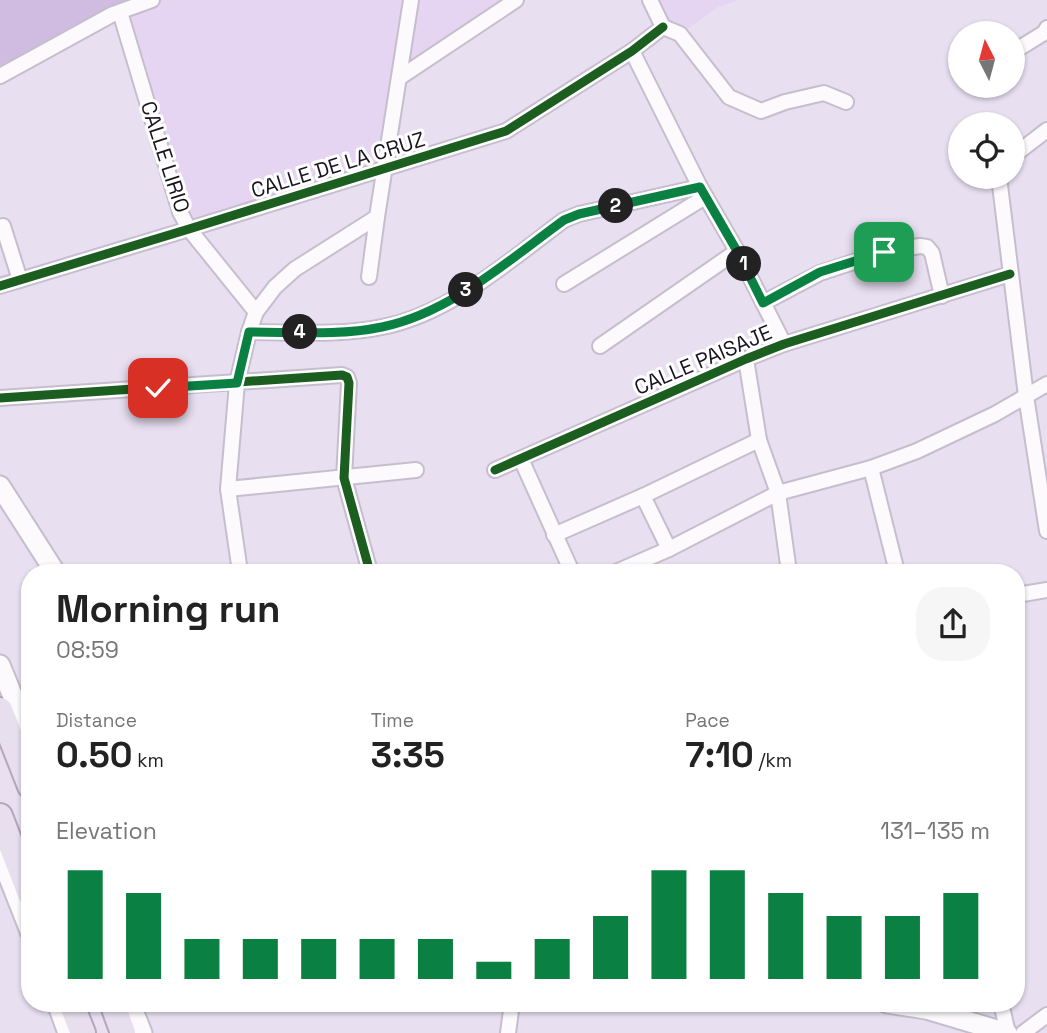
<!DOCTYPE html>
<meta charset="utf-8">
<style>
:root{--surface:#fff;--page:#f6f6f6;--text:#222;--muted:#767676;--accent:#0b8043}
body{margin:0;font-family:"Space Grotesk",sans-serif;background:var(--page);color:var(--text);height:100vh;display:flex;flex-direction:column;font-size:26px;white-space:nowrap}
*{box-sizing:border-box;margin:0}
p{font-size:23px;color:var(--muted)}
.icon{flex:none;width:38px;height:38px;fill:none;stroke:currentColor;stroke-width:2;stroke-linecap:round;stroke-linejoin:round}
.map{position:relative;flex:1;overflow:hidden}
.sheet{position:absolute;left:21px;top:564px;width:1004px;height:448px;display:flex;flex-direction:column;background:var(--surface);border-radius:28px;box-shadow:0 2px 5px #0004}
.sheet>*{flex:none}
.needle{width:46px;rotate:354deg}
.buttons{position:absolute;left:948px;top:21px;display:grid;gap:14px}
.buttons a{display:grid;place-items:center;width:77px;height:77px;border-radius:50%;background:var(--surface);box-shadow:0 2px 5px #0004;font-size:35px}
.pin{position:absolute;display:grid;place-items:center;width:60px;height:60px;color:#fff;margin:-30px;border-radius:14px;box-shadow:0 4px 10px #0006}
.km{position:absolute;width:35px;height:35px;margin:-18px;border-radius:50%;background:#222;color:#fff;font-size:19px;line-height:35px;text-align:center}
.round{display:grid;place-items:center;flex:none;width:74px;height:74px;border-radius:28px;background:var(--page)}
.headline{display:flex;align-items:center;justify-content:space-between;height:119px;padding:0 35px}
h1{font-size:38px;font-weight:700;line-height:52px}
.stats{display:grid;grid-template-columns:repeat(3,1fr);gap:10px;height:119px;padding:7px 35px}
.stats div{display:grid;align-content:center}
.stats b{font-size:35px;font-weight:700}
.stats small{font-size:19px;font-weight:400}
.stats p{font-size:19px}
.chart{height:196px;padding:14px 35px}
.chart p{display:flex;justify-content:space-between}
.chart svg{width:100%;height:126px;margin-top:7px;stroke:var(--accent);stroke-width:6}
.map>svg:first-child{display:block}
</style>
<div class="map">
<svg width="1047" height="1033" viewBox="0 0 1047 1033">
<rect width="100%" height="100%" fill="#e8dff1"/>
<!-- built -->
<g fill="#e5d5f2">
<path d="M152 0H516L399 78 385 169 189 229 120 12Z"/>
<path d="M650 0H738L718 7 680 34 663 27Z"/>
</g>
<!-- green -->
<path fill="#cfbce0" d="M0 0H134L0 71Z"/>
<g fill="none" stroke-linecap="round" stroke-linejoin="round">
<!-- street casing -->
<g stroke="#c6becd" stroke-width="18">
<g id="street">
<path d="M650 0 663 27"/>
<path d="M120 12 180 212 189 229 256 312"/>
<path d="M663 27 680 34 729 97 761 111 785 102 824 93 846 102"/>
<path d="M632 51 700 187 737 251 784 344"/>
<path d="M1013 52 1044 33 1047 28"/>
<path d="M0 76 113 14 152 0"/>
<path d="M399 78 516 0"/>
<path d="M1013 156 1047 130"/>
<path d="M999 177 1026 396 1047 531"/>
<path d="M3 226 20 280"/>
<path d="M369 277 377 217 411 0"/>
<path d="M564 284 705 197"/>
<path d="M0 286 189 229 506 131 632 51 663 27"/>
<path d="M763 303 820 273 884 252 920 246 927 247 932 253 942 296"/>
<path d="M249 332C293 332 339 336 382 327 450 314 510 260 564 220L579 214 700 187"/>
<path d="M600 346 737 251"/>
<path d="M746 359 759 440 778 493 789 572"/>
<path d="M0 398 342 375 347 377 349 383 344 478 370 572"/>
<path d="M521 459 572 572"/>
<path d="M871 468 897 572"/>
<path d="M495 470 746 359 784 344 1010 274"/>
<path d="M228 489 416 470"/>
<path d="M643 496 669 549"/>
<path d="M554 535 643 496 759 440"/>
<path d="M240 572 228 489 237 383 249 332 256 312 275 287 295 269 377 217"/>
<path d="M616 572 669 549 778 493 871 468 917 451 995 414 1047 384"/>
<path d="M1017 595 1047 590"/>
<path d="M1001 1003 1008 1033"/>
<path d="M508 1033 512 1003"/>
<path d="M1023 1033 1047 1015"/>
</g>
</g>
<!-- secondary casing -->
<g stroke="#c6becd" stroke-width="23">
<g id="secondary">
<path d="M0 486 55 572"/>
<path d="M0 665 30 738"/>
<path d="M0 855 30 931"/>
<path d="M57 1003 68 1033"/>
<path d="M130 1003 142 1033"/>
<path d="M887 1003 926 1009 1007 1033"/>
</g>
</g>
<!-- highway casing -->
<g stroke="#b3a6bd" stroke-width="28">
<g id="highway">
<path d="M0 710 30 786"/>
<path d="M0 816 30 894"/>
<path d="M71 1003 83 1033"/>
<path d="M112 1003 123 1033"/>
</g>
</g>
<!-- street -->
<use href="#street" stroke="#fcfafd" stroke-width="14"/>
<!-- secondary -->
<use href="#secondary" stroke="#fcfafd" stroke-width="19"/>
<!-- highway -->
<use href="#highway" stroke="#e7deee" stroke-width="24"/>
<!-- cycleway casing -->
<g stroke="#fff" stroke-width="13">
<g id="cycleway">
<path d="M0 286 189 229 506 131 632 51 663 27"/>
<path d="M0 398 342 375 347 377 349 383 344 478 370 572"/>
<path d="M495 470 746 359 784 344 1010 274"/>
</g>
</g>
<!-- cycleway -->
<use href="#cycleway" stroke="#1b5e20" stroke-width="9"/>
</g>
<g fill="none" stroke-linecap="round" stroke-linejoin="round">
<!-- route casing -->
<g stroke="#fff" stroke-width="14">
<path id="route" d="M158 388 237 383 249 332C293 332 339 336 382 327 450 313 509 260 564 220L579 214 700 187 737 251 763 303 820 272 884 252"/>
</g>
<!-- route -->
<use href="#route" stroke="#0b8043" stroke-width="9"/>
</g>
<g text-anchor="middle" stroke-width="6" stroke-linejoin="round" paint-order="stroke">
<!-- street labels -->
<g font-size="21" fill="#19131e" stroke="#fff">
<text transform="translate(165 157) rotate(72)" y="7">CALLE LIRIO</text>
<text transform="translate(338 165) rotate(-17)" y="7">CALLE DE LA CRUZ</text>
<text transform="translate(703 360) rotate(-23)" y="7">CALLE PAISAJE</text>
</g>
</g>
</svg>
<div class="buttons">
<a><svg class="needle" viewBox="-14 -14 28 28"><path d="M0-13l5 13h-10z" fill="#e53935"/><path d="M0 13l5-13h-10z" fill="#767676"/></svg></a>
<a><svg class="icon" aria-label="locate" viewBox="0 0 24 24"><circle cx="12" cy="12" r="6"/><path d="M12 2v4M12 18v4M2 12h4M18 12h4"/></svg></a>
</div>
<div class="pin" style="left:884px;top:252px;background:#1e9e55"><svg class="icon" aria-label="arrive" viewBox="0 0 24 24"><path d="M6 21V4h12l-3 4 3 4H6"/></svg></div>
<div class="pin" style="left:158px;top:388px;background:#d93025"><svg class="icon" aria-label="check" viewBox="0 0 24 24"><path d="M5 12l5 5 9-10"/></svg></div>
<b class="km" style="left:744px;top:264px">1</b>
<b class="km" style="left:616px;top:206px">2</b>
<b class="km" style="left:466px;top:290px">3</b>
<b class="km" style="left:300px;top:332px">4</b>
<section class="sheet">
<div class="headline"><div><h1>Morning run</h1><p>08:59</p></div><a class="round"><svg class="icon" aria-label="share" viewBox="0 0 24 24"><path d="M12 15V3M7 8l5-5 5 5M5 13v7h14v-7"/></svg></a></div>
<div class="stats">
<div><p>Distance</p><b>0.50<small> km</small></b></div>
<div><p>Time</p><b>3:35</b></div>
<div><p>Pace</p><b>7:10<small> /km</small></b></div>
</div>
<div class="chart"><p><span>Elevation</span>131–135 m</p>
<svg viewBox="0 0 160 44" preserveAspectRatio="none"><path d="M5 44V6M15 44V14M25 44V30M35 44V30M45 44V30M55 44V30M65 44V30M75 44V38M85 44V30M95 44V22M105 44V6M115 44V6M125 44V14M135 44V22M145 44V22M155 44V14"/></svg>
</div>
</section>
</div>
